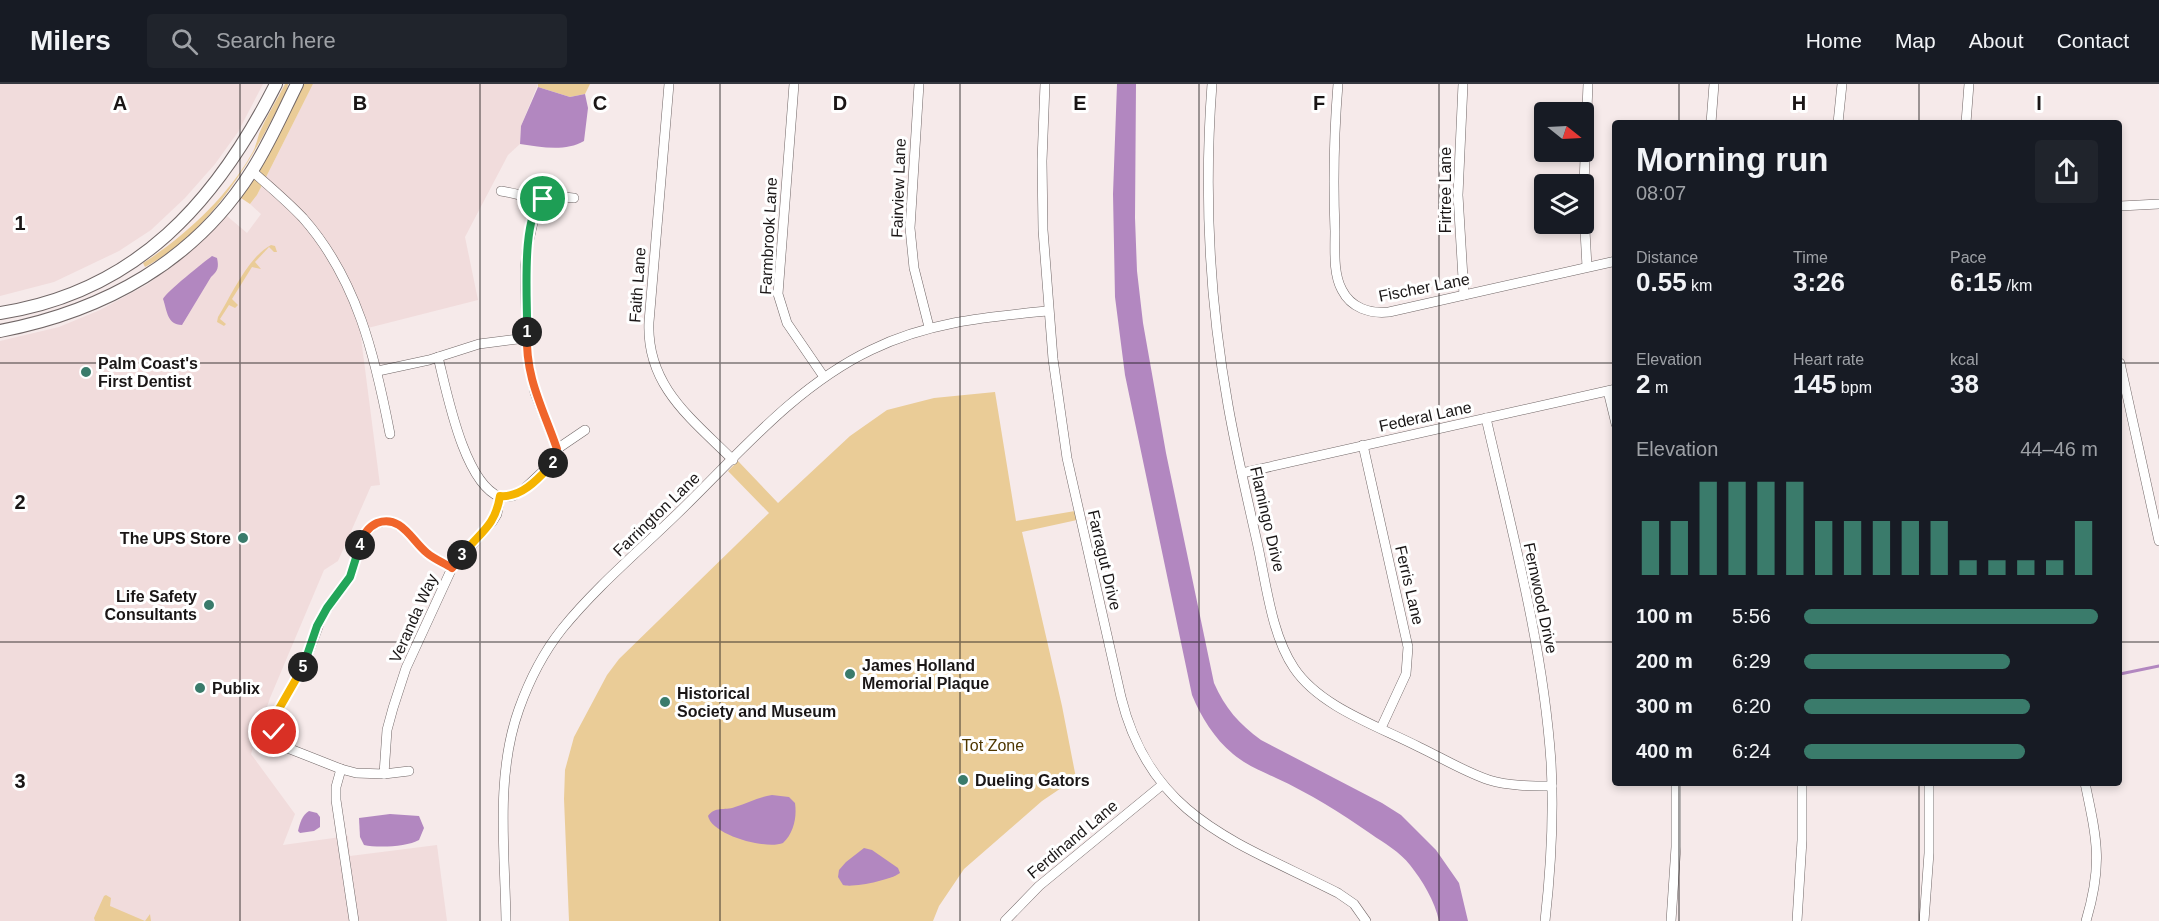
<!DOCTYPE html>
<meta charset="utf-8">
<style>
:root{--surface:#171b24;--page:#20242c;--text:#f1f3f6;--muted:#9ea1a6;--line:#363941;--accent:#3a7b6b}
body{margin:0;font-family:Arial,sans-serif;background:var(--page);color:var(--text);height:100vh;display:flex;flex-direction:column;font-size:22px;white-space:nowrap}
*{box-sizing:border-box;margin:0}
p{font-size:20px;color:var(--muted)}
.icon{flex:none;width:33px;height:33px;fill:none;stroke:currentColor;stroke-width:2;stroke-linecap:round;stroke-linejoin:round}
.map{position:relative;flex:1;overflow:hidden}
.side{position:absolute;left:1612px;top:36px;width:510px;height:666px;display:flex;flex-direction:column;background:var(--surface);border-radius:6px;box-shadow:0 3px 9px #0003}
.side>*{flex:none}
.needle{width:39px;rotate:108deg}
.controls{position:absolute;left:1534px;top:18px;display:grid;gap:12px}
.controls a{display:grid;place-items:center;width:60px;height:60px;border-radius:6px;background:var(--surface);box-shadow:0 3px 9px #0003;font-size:30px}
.pin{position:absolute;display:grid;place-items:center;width:51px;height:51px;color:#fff;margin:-26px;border:3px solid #fff;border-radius:50%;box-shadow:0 2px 6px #0007}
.km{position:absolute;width:30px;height:30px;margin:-15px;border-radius:50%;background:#222;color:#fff;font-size:16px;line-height:30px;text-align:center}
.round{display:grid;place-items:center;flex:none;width:63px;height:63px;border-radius:6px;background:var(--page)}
.overview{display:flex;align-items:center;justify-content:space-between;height:102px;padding:0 24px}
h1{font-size:33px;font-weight:600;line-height:45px}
.figures{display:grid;grid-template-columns:repeat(3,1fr);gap:9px;height:102px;padding:6px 24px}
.figures div{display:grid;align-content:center}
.figures b{font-size:26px;font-weight:600}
.figures small{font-size:16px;font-weight:400}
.figures p{font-size:16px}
.chart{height:168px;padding:12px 24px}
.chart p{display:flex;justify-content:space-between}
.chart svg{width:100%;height:108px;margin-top:6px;stroke:var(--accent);stroke-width:6}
ul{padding:0 24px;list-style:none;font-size:20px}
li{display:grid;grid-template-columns:96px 72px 1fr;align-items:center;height:45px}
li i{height:15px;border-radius:8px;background:var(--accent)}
header{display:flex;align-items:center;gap:36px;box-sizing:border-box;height:84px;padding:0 30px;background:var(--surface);border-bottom:2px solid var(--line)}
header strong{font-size:28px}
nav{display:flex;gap:33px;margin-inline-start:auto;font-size:21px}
.search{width:420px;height:54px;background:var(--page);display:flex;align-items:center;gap:15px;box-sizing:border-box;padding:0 21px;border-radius:6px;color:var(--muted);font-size:22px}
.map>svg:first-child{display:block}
</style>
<header>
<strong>Milers</strong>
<div class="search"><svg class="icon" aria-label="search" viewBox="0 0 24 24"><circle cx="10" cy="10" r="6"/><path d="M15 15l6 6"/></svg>Search here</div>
<nav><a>Home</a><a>Map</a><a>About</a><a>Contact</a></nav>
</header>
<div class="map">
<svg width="2159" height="837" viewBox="0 0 2159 837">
<rect width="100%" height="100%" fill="#f6eaea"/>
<!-- built -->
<g fill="#f1dcdc">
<path d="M0 0H263L238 48 215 80 185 114 151 146 119 167 54 198 0 212Z"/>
<path d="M313 0H538L521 42 520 60 508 71 465 153 478 216 360 246 380 401 371 402 338 477 324 486 270 614 251 670 295 730 283 761 348 752 350 772 437 761 447 837H0V257L59 243 100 226 148 200 191 166 227 132 247 149 261 130 250 120 257 111Z"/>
</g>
<!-- green -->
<g fill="#eacc97">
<path d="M285 0H288L287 6C254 72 213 147 145 183L143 179C183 154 228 112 251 71 255 65 257 57 259 50 266 33 277 16 285 0Z"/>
<path d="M303 0H313L257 111 250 120 241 114 267 69Z"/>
<path d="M538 0H590L585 10 570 13 538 3Z"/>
<path d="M271 161 275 162 277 168H274L269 163 255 178 261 185 252 183 232 215 238 221 235 224 229 221 220 235 226 240 224 242 217 238 218 233C231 212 248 173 271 161Z"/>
<path d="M995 308 1016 437 1075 427 1077 436 1022 448 1062 622 1076 694 1042 717 964 785 939 822 933 837H569L564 715 565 686 574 653 607 591 619 575 769 429 728 387 738 377 778 419 850 352 887 326 934 314Z"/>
<path d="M106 811 111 814 110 822 145 837 150 830 151 837H95L94 834 104 812Z"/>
</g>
<!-- water -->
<g fill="#b287c0">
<path d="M1117 0H1136L1135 134 1137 187 1143 239 1166 369 1214 599C1225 624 1239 640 1261 656L1382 719 1401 731 1436 766 1459 799 1468 837H1439C1435 817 1422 796 1410 781 1400 768 1384 759 1371 750 1341 729 1309 709 1276 694 1261 687 1246 681 1233 670 1214 654 1201 633 1192 611L1125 291 1115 213 1113 110Z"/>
<path d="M538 3 570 13 585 10 588 24 584 57C565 68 541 63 520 60L521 42Z"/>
<path d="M212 172 217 174C219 183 218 187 211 193L182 241C167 241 167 226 163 215 166 208 204 178 212 172Z"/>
<path d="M772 711 789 713 795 719C797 733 794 749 783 759 766 766 712 751 708 732 715 722 724 727 735 723 748 719 758 713 772 711Z"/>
<path d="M309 727 317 729 320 733V743L314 747 300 749 298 747C300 739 302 731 309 727Z"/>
<path d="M390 730 419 732 424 744 419 756C407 763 377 764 364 761L360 753 359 734Z"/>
<path d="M864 764 872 766 898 784 900 789C891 796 853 804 843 801L838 793 839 786 846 778Z"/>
</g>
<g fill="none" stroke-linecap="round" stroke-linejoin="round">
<!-- stream -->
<path stroke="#b287c0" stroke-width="3" d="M2120 590 2159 582"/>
<!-- minor casing -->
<g stroke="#706666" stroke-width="10">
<g id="minor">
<path d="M669 0 649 238C646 302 692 335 733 376"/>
<path d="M794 0 778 210 787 239 824 293"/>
<path d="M919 0 910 144 914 184 929 243"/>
<path d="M1045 0 1042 77 1043 146 1053 275 1067 374 1121 613C1151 735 1238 758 1338 809L1354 820 1366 837"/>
<path d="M1212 0C1204 107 1209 215 1228 321 1236 367 1247 413 1257 458 1266 498 1271 550 1294 584 1320 623 1378 642 1419 663 1442 674 1465 688 1489 696 1509 702 1530 702 1552 702"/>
<path d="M1338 0C1334 49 1333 98 1335 147 1335 166 1333 190 1342 206 1351 224 1370 230 1389 228L1616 177"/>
<path d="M1463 0 1458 111 1464 211"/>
<path d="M1711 39 1714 0"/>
<path d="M1838 39 1842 0"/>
<path d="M1966 39 1969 0"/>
<path d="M252 87C269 102 287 117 303 134 357 195 375 272 390 350"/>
<path d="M1584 100 1588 0"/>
<path d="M501 107C515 110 530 110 536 125 544 110 558 112 574 114"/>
<path d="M2120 122 2159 120"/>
<path d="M536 125 527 165 525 186 527 268 535 309 557 365"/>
<path d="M1584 128 1587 183"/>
<path d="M438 273C447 309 464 399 500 413"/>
<path d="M2120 279 2159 457"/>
<path d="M378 287 429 276 479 260 526 254"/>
<path d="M1608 307 1616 340"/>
<path d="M1486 334C1512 448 1543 561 1551 678 1554 731 1551 784 1545 837"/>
<path d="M1363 361 1408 563 1406 590 1381 644"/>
<path d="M1242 389 1616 305"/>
<path d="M341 685 285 663 276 653 273 642 276 630 304 581 322 532 350 493 364 451 375 440 387 437 393 438 407 447 425 468 452 484"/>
<path d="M384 690 409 687"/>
<path d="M2085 699C2097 756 2103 780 2086 837"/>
<path d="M354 837 336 716V703L341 685 356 689 384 690 387 646 393 624 406 584 452 484 492 438 497 430 500 413 513 412 523 406 553 378 557 365 585 346"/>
<path d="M506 837C505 767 495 692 519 625 529 597 543 569 562 545 596 503 639 467 678 429 738 371 794 303 871 266 928 238 986 233 1047 227"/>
<path d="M1005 837 1039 802 1162 701"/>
<path d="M1671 837 1676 763V699"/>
<path d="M1797 837 1802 756V699"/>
<path d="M1924 837 1929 769V699"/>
</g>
</g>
<!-- tertiary casing -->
<g stroke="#706666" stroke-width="14">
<g id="tertiary">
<path d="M0 229C137 208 217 117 276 0"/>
<path d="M0 247C104 227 196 177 253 85 270 58 283 28 297 0"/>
</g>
</g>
<!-- minor -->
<use href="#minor" stroke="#fff" stroke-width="9"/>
<!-- tertiary -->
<use href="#tertiary" stroke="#fff" stroke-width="12"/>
</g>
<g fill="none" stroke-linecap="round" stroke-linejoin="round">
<!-- split-1 casing -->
<g stroke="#fff" stroke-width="12">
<path id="split-1" d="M527 248C528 220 520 133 543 115"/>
</g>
<!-- split-2 casing -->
<g stroke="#fff" stroke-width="12">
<path id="split-2" d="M527 248C525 294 543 324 557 365L556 373 553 379"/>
</g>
<!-- split-3 casing -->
<g stroke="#fff" stroke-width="12">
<path id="split-3" d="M462 471C480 448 495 443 500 412 522 414 539 394 553 379"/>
</g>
<!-- split-4 casing -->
<g stroke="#fff" stroke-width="12">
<path id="split-4" d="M360 461C363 451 368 443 377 439 401 430 412 457 427 469 434 475 444 479 452 484L462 471"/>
</g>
<!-- split-5 casing -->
<g stroke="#fff" stroke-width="12">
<path id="split-5" d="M303 583 317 542 327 524 350 493 360 461"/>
</g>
<!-- split-6 casing -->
<g stroke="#fff" stroke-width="12">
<path id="split-6" d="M274 648 276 630 303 583"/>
</g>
<!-- split-1 -->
<use href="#split-1" stroke="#22a559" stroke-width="8"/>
<!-- split-2 -->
<use href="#split-2" stroke="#f0652b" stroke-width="8"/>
<!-- split-3 -->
<use href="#split-3" stroke="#f5b400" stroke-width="8"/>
<!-- split-4 -->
<use href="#split-4" stroke="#f0652b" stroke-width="8"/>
<!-- split-5 -->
<use href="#split-5" stroke="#22a559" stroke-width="8"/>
<!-- split-6 -->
<use href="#split-6" stroke="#f5b400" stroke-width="8"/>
</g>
<!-- grid -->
<path fill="none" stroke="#1a1616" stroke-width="1.5" stroke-opacity="0.55" d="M240 0V837M480 0V837M720 0V837M960 0V837M1199 0V837M1439 0V837M1679 0V39M1919 0V39M0 279H1616M2120 279H2159M0 558H1616M2120 558H2159M1679 699V837M1919 699V837"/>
<!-- markers -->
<g fill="#3a7b6b" stroke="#fff" stroke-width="2">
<circle cx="86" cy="288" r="6"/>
<circle cx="243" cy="454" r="6"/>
<circle cx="209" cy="521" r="6"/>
<circle cx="850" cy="590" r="6"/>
<circle cx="200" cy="604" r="6"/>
<circle cx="665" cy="618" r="6"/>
<circle cx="963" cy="696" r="6"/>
</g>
<g text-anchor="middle" stroke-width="6" stroke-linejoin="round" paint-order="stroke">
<!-- street labels -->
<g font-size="16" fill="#1a1616" stroke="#fff">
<text transform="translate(898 104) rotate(-88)" y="6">Fairview Lane</text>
<text transform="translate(1445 106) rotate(-90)" y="6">Firtree Lane</text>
<text transform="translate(768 152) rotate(-87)" y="6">Farmbrook Lane</text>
<text transform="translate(637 201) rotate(-86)" y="6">Faith Lane</text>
<text transform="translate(1424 203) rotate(-11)" y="6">Fischer Lane</text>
<text transform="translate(1425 332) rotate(-12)" y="6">Federal Lane</text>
<text transform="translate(656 430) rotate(-44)" y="6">Farrington Lane</text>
<text transform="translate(1268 435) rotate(77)" y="6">Flamingo Drive</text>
<text transform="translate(1105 476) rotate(77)" y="6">Farragut Drive</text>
<text transform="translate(1410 501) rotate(77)" y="6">Ferris Lane</text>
<text transform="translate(1541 514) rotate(78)" y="6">Fernwood Drive</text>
<text transform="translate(413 534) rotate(-66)" y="6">Veranda Way</text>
<text transform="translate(1072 755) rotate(-40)" y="6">Ferdinand Lane</text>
</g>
<!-- poi labels -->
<g font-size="16" font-weight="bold" fill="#1a1616" stroke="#fff" text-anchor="start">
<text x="98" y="285">Palm Coast's<tspan x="98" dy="18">First Dentist</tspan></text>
<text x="231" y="460" text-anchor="end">The UPS Store</text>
<text x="197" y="518" text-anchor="end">Life Safety<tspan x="197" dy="18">Consultants</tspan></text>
<text x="862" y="587">James Holland<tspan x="862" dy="18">Memorial Plaque</tspan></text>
<text x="212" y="610">Publix</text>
<text x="677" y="615">Historical<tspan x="677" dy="18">Society and Museum</tspan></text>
<text x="975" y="702">Dueling Gators</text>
</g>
<!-- park labels -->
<g font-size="16" fill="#4f3700" stroke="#fff">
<text x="993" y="667">Tot Zone</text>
</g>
</g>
<g font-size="20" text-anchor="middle" font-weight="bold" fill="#1a1616" stroke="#fff" stroke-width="6" stroke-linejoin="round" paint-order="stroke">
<text x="120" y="26">A</text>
<text x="360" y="26">B</text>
<text x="600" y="26">C</text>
<text x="840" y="26">D</text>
<text x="1080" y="26">E</text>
<text x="1319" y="26">F</text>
<text x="1799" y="26">H</text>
<text x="2039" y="26">I</text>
<text x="20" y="146">1</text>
<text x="20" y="425">2</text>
<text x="20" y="704">3</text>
</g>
</svg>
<div class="controls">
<a><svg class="needle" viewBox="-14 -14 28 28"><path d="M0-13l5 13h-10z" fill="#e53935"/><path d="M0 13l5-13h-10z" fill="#9ea1a6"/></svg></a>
<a><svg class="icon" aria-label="layers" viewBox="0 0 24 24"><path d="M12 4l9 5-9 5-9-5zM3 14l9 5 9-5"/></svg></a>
</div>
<div class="pin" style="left:543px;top:115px;background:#1e9e55"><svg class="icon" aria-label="arrive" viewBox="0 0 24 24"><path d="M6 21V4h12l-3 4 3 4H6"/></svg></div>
<div class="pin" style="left:274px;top:648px;background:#d93025"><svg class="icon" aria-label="check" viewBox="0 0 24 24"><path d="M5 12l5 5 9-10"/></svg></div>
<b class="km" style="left:527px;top:248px">1</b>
<b class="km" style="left:553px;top:379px">2</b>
<b class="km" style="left:462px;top:471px">3</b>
<b class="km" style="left:360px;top:461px">4</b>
<b class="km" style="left:303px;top:583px">5</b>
<section class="side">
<div class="overview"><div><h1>Morning run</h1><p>08:07</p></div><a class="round"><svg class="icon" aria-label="share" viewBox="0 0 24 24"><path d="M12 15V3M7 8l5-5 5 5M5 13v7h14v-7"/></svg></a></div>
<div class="figures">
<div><p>Distance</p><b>0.55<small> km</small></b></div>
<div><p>Time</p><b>3:26</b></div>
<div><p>Pace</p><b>6:15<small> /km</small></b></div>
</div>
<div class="figures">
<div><p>Elevation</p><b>2<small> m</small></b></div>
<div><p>Heart rate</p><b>145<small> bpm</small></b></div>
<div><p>kcal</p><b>38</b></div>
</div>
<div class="chart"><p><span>Elevation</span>44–46 m</p>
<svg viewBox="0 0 160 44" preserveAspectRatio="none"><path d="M5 44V22M15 44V22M25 44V6M35 44V6M45 44V6M55 44V6M65 44V22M75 44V22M85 44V22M95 44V22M105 44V22M115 44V38M125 44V38M135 44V38M145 44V38M155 44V22"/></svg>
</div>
<ul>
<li><b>100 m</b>5:56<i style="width:100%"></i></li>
<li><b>200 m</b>6:29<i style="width:70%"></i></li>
<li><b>300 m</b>6:20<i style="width:77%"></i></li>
<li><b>400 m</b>6:24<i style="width:75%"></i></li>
</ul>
</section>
</div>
